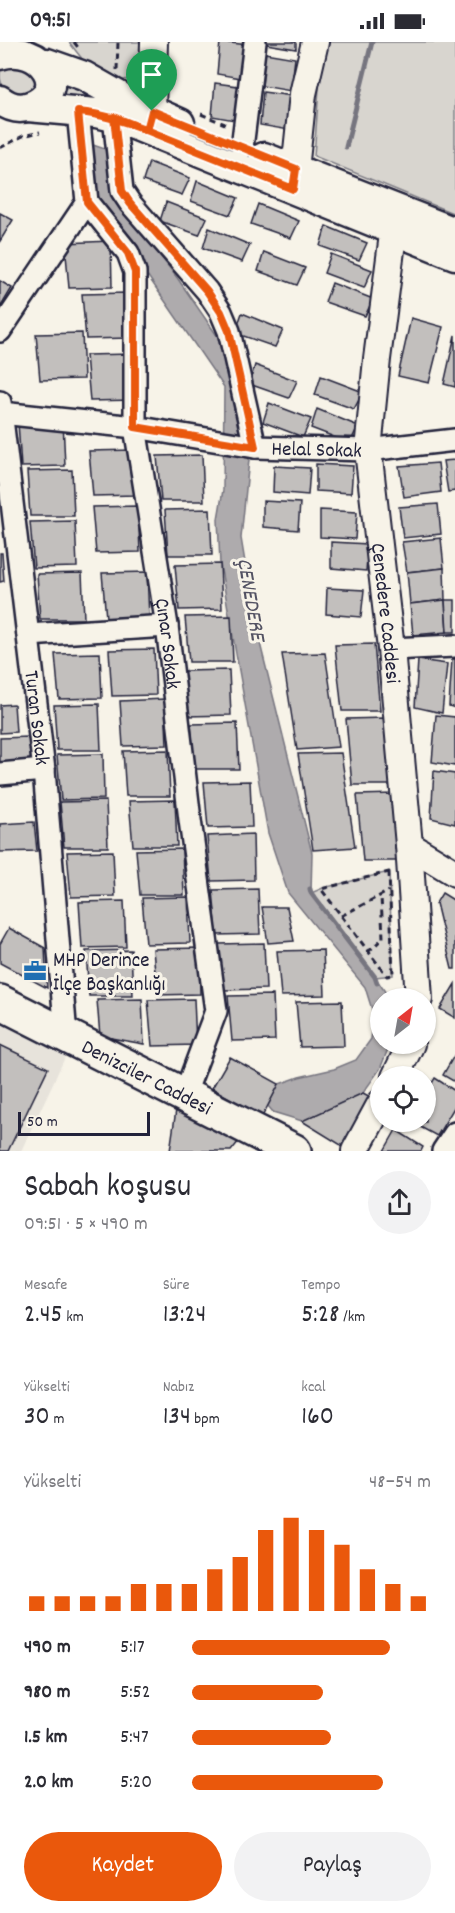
<!DOCTYPE html>
<html lang="tr">
<meta charset="utf-8">
<style>
:root{--surface:#fff;--page:#f2f2f3;--text:#2b2b33;--muted:#7c7c81;--accent:#ea580c}
body{margin:0;font-family:Dekko,sans-serif;background:var(--page);color:var(--text);height:100vh;display:flex;flex-direction:column;font-size:22px;white-space:nowrap}
*{box-sizing:border-box;margin:0}
p{font-size:20px;color:var(--muted)}
.icon{flex:none;width:33px;height:33px;fill:none;stroke:currentColor;stroke-width:2;stroke-linecap:round;stroke-linejoin:round}
.map{position:relative;height:1109px;overflow:hidden}
.drawer{display:flex;flex-direction:column;background:var(--surface);flex:1}
.drawer>*{flex:none}
.needle{width:39px;rotate:31deg}
.controls{position:absolute;left:370px;top:946px;display:grid;gap:12px}
.controls a{display:grid;place-items:center;width:66px;height:66px;border-radius:50%;background:var(--surface);box-shadow:0 2px 4px #0004;font-size:30px}
.scale{position:absolute;left:18px;bottom:15px;width:132px;box-sizing:border-box;padding-left:6px;border:3px solid #22223b;border-top:0;font-size:16px;line-height:21px;white-space:nowrap;color:#22223b;-webkit-text-stroke:4px #f7f3e8;paint-order:stroke}
.pin{position:absolute;display:grid;place-items:center;width:51px;height:51px;color:#fff;margin:-62px -26px;border-radius:50% 50% 50% 0;rotate:-45deg;box-shadow:0 0 6px #0007}
.pin .icon{rotate:45deg}
.round{display:grid;place-items:center;flex:none;width:63px;height:63px;border-radius:32px;background:var(--page)}
.headline{display:flex;align-items:center;justify-content:space-between;height:102px;padding:0 24px}
h1{font-size:33px;font-weight:600;line-height:45px}
.stats{display:grid;grid-template-columns:repeat(3,1fr);gap:9px;height:102px;padding:6px 24px}
.stats div{display:grid;align-content:center}
.stats b{font-size:26px;font-weight:600}
.stats small{font-size:16px;font-weight:400}
.stats p{font-size:16px}
.chart{height:168px;padding:12px 24px}
.chart p{display:flex;justify-content:space-between}
.chart svg{width:100%;height:108px;margin-top:6px;stroke:var(--accent);stroke-width:6}
.cta{display:flex;gap:12px;margin-top:auto;padding:12px 24px}
.cta a{flex:1;height:69px;border-radius:36px;background:var(--accent);color:#fff;font-size:24px;font-weight:600;line-height:69px;text-align:center}
.cta a+a{background:var(--page);color:var(--text)}
ul{padding:0 24px;list-style:none;font-size:20px}
li{display:grid;grid-template-columns:96px 72px 1fr;align-items:center;height:45px}
li i{height:15px;border-radius:8px;background:var(--accent)}
.status{display:flex;justify-content:space-between;align-items:center;height:42px;padding:0 30px;background:var(--surface);direction:ltr}
.status svg{height:16px;fill:currentColor}
.map>svg:first-child{display:block}
</style>
<div class="status"><b>09:51</b><svg viewBox="0 0 49 12"><path d="M0 12V9h3v3zM5 12V6h3v6zM10 12V3h3v9zM15 12V0h3v12zM26 1h20v11H26zM47 4h2v5h-2z"/></svg></div>
<div class="map">
<svg width="455" height="1109" viewBox="0 0 455 1109">
<rect width="100%" height="100%" fill="#f7f3e8"/>
<filter id="ink" filterUnits="userSpaceOnUse"><feTurbulence type="fractalNoise" baseFrequency=".0167" numOctaves="2"/><feDisplacementMap in="SourceGraphic" scale="12" xChannelSelector="R" yChannelSelector="G"/><feConvolveMatrix kernelMatrix="1 2 1 2 8 2 1 2 1" color-interpolation-filters="sRGB"/></filter>
<g filter="url(#ink)">
<!-- built -->
<path fill="#e7e3db" d="M0 972 69 1007 21 1109H0Z"/>
<!-- green -->
<g fill="#d8d5cf" stroke="#7d7c85" stroke-width="1.5">
<path d="M69 0H146L144 28C107 55 91 28 69 0Z"/>
<path d="M329 0H455V172L314 114 320 33Z"/>
<path d="M20 15 37 38 31 49 19 53C9 49 0 46 0 34 0 30 0 27 2 24 7 20 15 18 20 15Z"/>
<path d="M62 39 94 58 55 56Z"/>
<path d="M389 830 393 933 375 935 311 851 323 846Z"/>
</g>
<!-- water -->
<path fill="#aeabad" stroke="#76747f" stroke-width="1.5" d="M93 103 105 107 119 160 178 237 227 308 250 408 241 496 255 581 312 811 311 851 375 935 390 957H381V1002H390L380 1027 363 1051 302 1079 273 1070 268 1064 279 1042 299 1035 334 1027 356 1018 371 997 374 974 365 945 288 851 268 791 220 522 218 477 223 448 224 345 132 211 89 159 86 104Z"/>
<g fill="none" stroke-linecap="round" stroke-linejoin="round">
<!-- stream -->
<g stroke="#76747f" stroke-width="5">
<path d="M346 105 372 0"/>
<path d="M310 847 311 851 375 935 377 941"/>
</g>
</g>
<!-- building -->
<g fill="#c2bfbd" stroke="#22223b" stroke-width="1.5">
<path d="M220 0 250 3 246 37 217 32Z"/>
<path d="M267 0H296V7L267 2Z"/>
<path d="M265 11 295 16 291 49 262 44Z"/>
<path d="M215 41 245 45 240 79 212 74Z"/>
<path d="M263 50 293 54 289 88 260 83Z"/>
<path d="M149 120 190 136 182 153 143 139Z"/>
<path d="M197 139 238 156 230 173 191 159Z"/>
<path d="M166 160 207 176 199 193 160 179Z"/>
<path d="M258 162 299 179 291 196 251 182Z"/>
<path d="M0 171 13 178 0 199Z"/>
<path d="M326 184 367 201 359 218 320 204Z"/>
<path d="M209 186 250 203 242 220 203 206Z"/>
<path d="M111 199 112 245 69 246 65 201Z"/>
<path d="M264 210 305 226 297 243 258 229Z"/>
<path d="M331 212 372 228 364 246 324 231Z"/>
<path d="M0 239 12 246 0 266Z"/>
<path d="M332 241 373 257 365 274 325 260Z"/>
<path d="M128 251 130 296 86 297 82 252Z"/>
<path d="M242 271 283 288 275 305 235 291Z"/>
<path d="M411 276 443 285 429 341 398 334Z"/>
<path d="M82 291 84 337 40 338 36 292Z"/>
<path d="M455 293V345L444 342Z"/>
<path d="M132 312 134 358 90 359 86 313Z"/>
<path d="M255 323 297 339 289 356 249 342Z"/>
<path d="M321 334 363 350 354 367 315 353Z"/>
<path d="M269 361 311 377 303 395 263 380Z"/>
<path d="M317 367 358 384 350 401 311 386Z"/>
<path d="M63 379 65 424 21 425 18 380Z"/>
<path d="M134 408 136 453 93 454 89 409Z"/>
<path d="M202 413 204 459H161L157 414Z"/>
<path d="M455 418V449L448 450 443 419Z"/>
<path d="M438 421 441 450 404 455 399 424Z"/>
<path d="M316 422 353 424 351 451 316 449Z"/>
<path d="M274 424 310 426 308 453 273 450Z"/>
<path d="M72 428 74 474H30L27 429Z"/>
<path d="M263 459 300 461 298 488 263 485Z"/>
<path d="M438 462 441 492 403 496 399 465Z"/>
<path d="M138 464 140 510 96 511 92 465Z"/>
<path d="M210 467 212 513H168L165 468Z"/>
<path d="M320 468 357 470 355 497 320 495Z"/>
<path d="M75 479 77 525 34 526 30 480Z"/>
<path d="M441 496 444 526 407 530 402 500Z"/>
<path d="M331 500 368 502 366 529 331 526Z"/>
<path d="M0 511H2L4 539 0 540Z"/>
<path d="M220 522 222 567 179 568 175 523Z"/>
<path d="M444 526 445 558 410 562 407 530Z"/>
<path d="M147 530 149 576H106L102 531Z"/>
<path d="M82 531 84 577H40L37 532Z"/>
<path d="M327 546 364 548 361 575 326 572Z"/>
<path d="M445 558 447 590 413 593 410 562Z"/>
<path d="M445 558H455V590H447Z"/>
<path d="M231 574 233 620H189L185 575Z"/>
<path d="M374 602 380 669H342L335 603Z"/>
<path d="M154 607 156 653 112 654 109 608Z"/>
<path d="M100 611 102 656 59 657 55 612Z"/>
<path d="M325 611 339 705 297 708 282 612Z"/>
<path d="M452 617H455V666L449 664Z"/>
<path d="M418 618 447 622 442 671 415 665Z"/>
<path d="M229 628 231 673 187 674 184 629Z"/>
<path d="M165 657 167 703 123 704 120 659Z"/>
<path d="M14 662 16 690 0 691V663Z"/>
<path d="M99 662 101 708H57L54 663Z"/>
<path d="M436 673 455 675V724L432 720Z"/>
<path d="M385 676 390 743H352L346 677Z"/>
<path d="M237 681 239 727H195L191 682Z"/>
<path d="M29 695 31 723 0 725V696Z"/>
<path d="M168 708 170 754H126L123 709Z"/>
<path d="M341 711 355 805 313 808 298 712Z"/>
<path d="M103 712 104 757 61 758 57 713Z"/>
<path d="M434 729 455 732V782L431 776Z"/>
<path d="M250 739 252 785 208 786 204 740Z"/>
<path d="M395 752 401 819H363L357 753Z"/>
<path d="M175 758 177 804H133L129 759Z"/>
<path d="M106 759 108 805H64L60 760Z"/>
<path d="M34 780 37 809 0 810V782Z"/>
<path d="M253 792 254 838 211 839 207 794Z"/>
<path d="M182 807 184 853H140L136 808Z"/>
<path d="M113 809 115 854 71 855 67 810Z"/>
<path d="M258 847 260 892 217 893 213 848Z"/>
<path d="M442 851 455 859V927H452L436 861Z"/>
<path d="M188 855 190 901 146 902 142 856Z"/>
<path d="M124 859 126 905 82 906 79 860Z"/>
<path d="M262 865H287L294 899 268 901Z"/>
<path d="M9 886 45 906 47 946 0 921V902Z"/>
<path d="M264 901 266 947 223 948 219 902Z"/>
<path d="M199 906 200 952 157 953 153 907Z"/>
<path d="M131 908 133 954H89L86 909Z"/>
<path d="M323 908 325 953 281 954 277 909Z"/>
<path d="M455 942V976L440 967Z"/>
<path d="M273 953 275 998 232 999 228 954Z"/>
<path d="M142 957 144 1002 100 994 97 958Z"/>
<path d="M194 957 196 1003 152 1004 148 958Z"/>
<path d="M342 959 344 1004 300 1005 296 960Z"/>
<path d="M0 1003 48 1026 8 1109H0Z"/>
<path d="M455 1012V1040L443 1033Z"/>
<path d="M230 1015 279 1042 262 1075 212 1046Z"/>
<path d="M435 1036 455 1049V1064L437 1094 411 1080H426V1051Z"/>
<path d="M363 1051 376 1058 349 1108 302 1079Z"/>
<path d="M176 1068 239 1099 231 1109H170Z"/>
<path d="M396 1088 423 1105 421 1109H384Z"/>
</g>
<g fill="none" stroke-linecap="round" stroke-linejoin="round">
<!-- minor casing -->
<g stroke="#22223b" stroke-width="26">
<g id="minor">
<path d="M114 75 122 149 130 161 207 249 221 270 229 289 255 405"/>
<path d="M242 106 255 0"/>
<path id="s1" d="M87 160 128 211 135 230V385L167 584 190 778 216 969 184 1054"/>
<path d="M0 289 87 160 78 70"/>
<path id="s2" d="M0 360 44 728 66 994"/>
<path id="s3" d="M1 371 135 385 255 405 368 408 455 398"/>
<path d="M28 593 167 584"/>
<path d="M391 607 455 604"/>
<path d="M0 732 44 728"/>
<path d="M443 1109 455 1091"/>
</g>
</g>
<!-- tertiary casing -->
<g stroke="#22223b" stroke-width="30">
<g id="tertiary">
<path d="M148 86 152 69 154 0"/>
<path d="M293 147 303 52 315 0"/>
<path id="s4" d="M396 169 377 317 368 408 391 607 409 803 419 957"/>
<path d="M409 803 455 831"/>
<path d="M395 1035 411 1002"/>
<path d="M355 1109 381 1061"/>
</g>
</g>
<!-- secondary casing -->
<g stroke="#22223b" stroke-width="33">
<g id="secondary">
<path d="M0 13C42 0 72 49 30 64 19 68 9 65 0 58"/>
<path d="M47 21 84 34 121 55 180 81"/>
<path d="M28 65 96 71 114 75 455 213"/>
<path d="M264 115 455 190"/>
</g>
</g>
<!-- primary casing -->
<g stroke="#22223b" stroke-width="38">
<g id="primary">
<path id="s5" d="M0 960 294 1109"/>
</g>
</g>
<!-- path -->
<g stroke="#22223b" stroke-width="3" stroke-dasharray="6 4.5" stroke-linecap="butt">
<path d="M74 0 80 8"/>
<path d="M117 28 118 0"/>
<path d="M201 72 225 82"/>
<path d="M0 106 23 94 40 90"/>
<path d="M389 830 393 933 387 934 321 847Z"/>
<path d="M341 874 389 849"/>
<path d="M368 910 383 896 381 854"/>
</g>
<!-- minor -->
<use href="#minor" stroke="#f7f3e8" stroke-width="21"/>
<!-- tertiary -->
<use href="#tertiary" stroke="#f7f3e8" stroke-width="26"/>
<!-- secondary -->
<use href="#secondary" stroke="#f7f3e8" stroke-width="28"/>
<!-- primary -->
<use href="#primary" stroke="#f7f3e8" stroke-width="33"/>
</g>
</g>
<g fill="none" stroke-linecap="round" stroke-linejoin="round" filter="url(#ink)">
<!-- route casing -->
<g stroke="#fff" stroke-width="12">
<path id="route" d="M152 69 147 88C124 79 103 72 78 70L87 160 128 211 135 230V385L255 405 229 289 221 270 207 249 130 161 122 149 114 75 293 147 296 127 152 69"/>
</g>
<!-- route -->
<use href="#route" stroke="#ea580c" stroke-width="8"/>
</g>
<!-- icons -->
<defs>
<g id="office-bare" transform="scale(1.8)"><path d="M-6-3h4V-5.5h4V-3h4V5H-6ZM-1-4.5V-3h2v-1.5ZM-6 0V1H6V0Z" fill="#1f6fb2" stroke="#f7f3e8" stroke-width="2.5" paint-order="stroke"/></g>
</defs>
<g fill-rule="evenodd">
<use href="#office-bare" x="35" y="929"/>
</g>
<g text-anchor="middle" stroke-width="6" stroke-linejoin="round" paint-order="stroke">
<!-- street labels -->
<g font-size="21" fill="#22223b" stroke="#f7f3e8">
<text dy="7" stroke="none"><textPath href="#s3" startOffset="318">Helal Sokak</textPath></text>
<text dy="7" stroke="none"><textPath href="#s4" startOffset="405">Çenedere Caddesi</textPath></text>
<text dy="7" stroke="none"><textPath href="#s1" startOffset="460">Çınar Sokak</textPath></text>
<text dy="7" stroke="none"><textPath href="#s2" startOffset="318">Turan Sokak</textPath></text>
<text dy="7" stroke="none"><textPath href="#s5" startOffset="165">Denizciler Caddesi</textPath></text>
</g>
<!-- poi labels -->
<g font-size="21" fill="#22223b" stroke="#f7f3e8" text-anchor="start">
<text x="53" y="924">MHP Derince<tspan x="53" dy="24">İlçe Başkanlığı</tspan></text>
</g>
<!-- water labels -->
<g font-size="22" font-style="italic" fill="#535263" stroke="#f7f3e8">
<text transform="translate(253 557) rotate(80)" y="8">ÇENEDERE</text>
</g>
</g>
</svg>
<div class="controls">
<a><svg class="needle" viewBox="-14 -14 28 28"><path d="M0-13l5 13h-10z" fill="#e53935"/><path d="M0 13l5-13h-10z" fill="#7c7c81"/></svg></a>
<a><svg class="icon" aria-label="locate" viewBox="0 0 24 24"><circle cx="12" cy="12" r="6"/><path d="M12 2v4M12 18v4M2 12h4M18 12h4"/></svg></a>
</div>
<div class="scale">50 m</div>
<div class="pin" style="left:152px;top:69px;background:#1e9e55"><svg class="icon" aria-label="arrive" viewBox="0 0 24 24"><path d="M6 21V4h12l-3 4 3 4H6"/></svg></div>
</div>
<section class="drawer">
<div class="headline"><div><h1>Sabah koşusu</h1><p>09:51 · 5 × 490 m</p></div><a class="round"><svg class="icon" aria-label="share" viewBox="0 0 24 24"><path d="M12 15V3M7 8l5-5 5 5M5 13v7h14v-7"/></svg></a></div>
<div class="stats">
<div><p>Mesafe</p><b>2.45<small> km</small></b></div>
<div><p>Süre</p><b>13:24</b></div>
<div><p>Tempo</p><b>5:28<small> /km</small></b></div>
</div>
<div class="stats">
<div><p>Yükselti</p><b>30<small> m</small></b></div>
<div><p>Nabız</p><b>134<small> bpm</small></b></div>
<div><p>kcal</p><b>160</b></div>
</div>
<div class="chart"><p><span>Yükselti</span>48–54 m</p>
<svg viewBox="0 0 160 44" preserveAspectRatio="none"><path d="M5 44V38M15 44V38M25 44V38M35 44V38M45 44V33M55 44V33M65 44V33M75 44V27M85 44V22M95 44V11M105 44V6M115 44V11M125 44V17M135 44V27M145 44V33M155 44V38"/></svg>
</div>
<ul>
<li><b>490 m</b>5:17<i style="width:83%"></i></li>
<li><b>980 m</b>5:52<i style="width:55%"></i></li>
<li><b>1.5 km</b>5:47<i style="width:58%"></i></li>
<li><b>2.0 km</b>5:20<i style="width:80%"></i></li>
</ul>
<div class="cta"><a>Kaydet</a><a>Paylaş</a></div>
</section>
